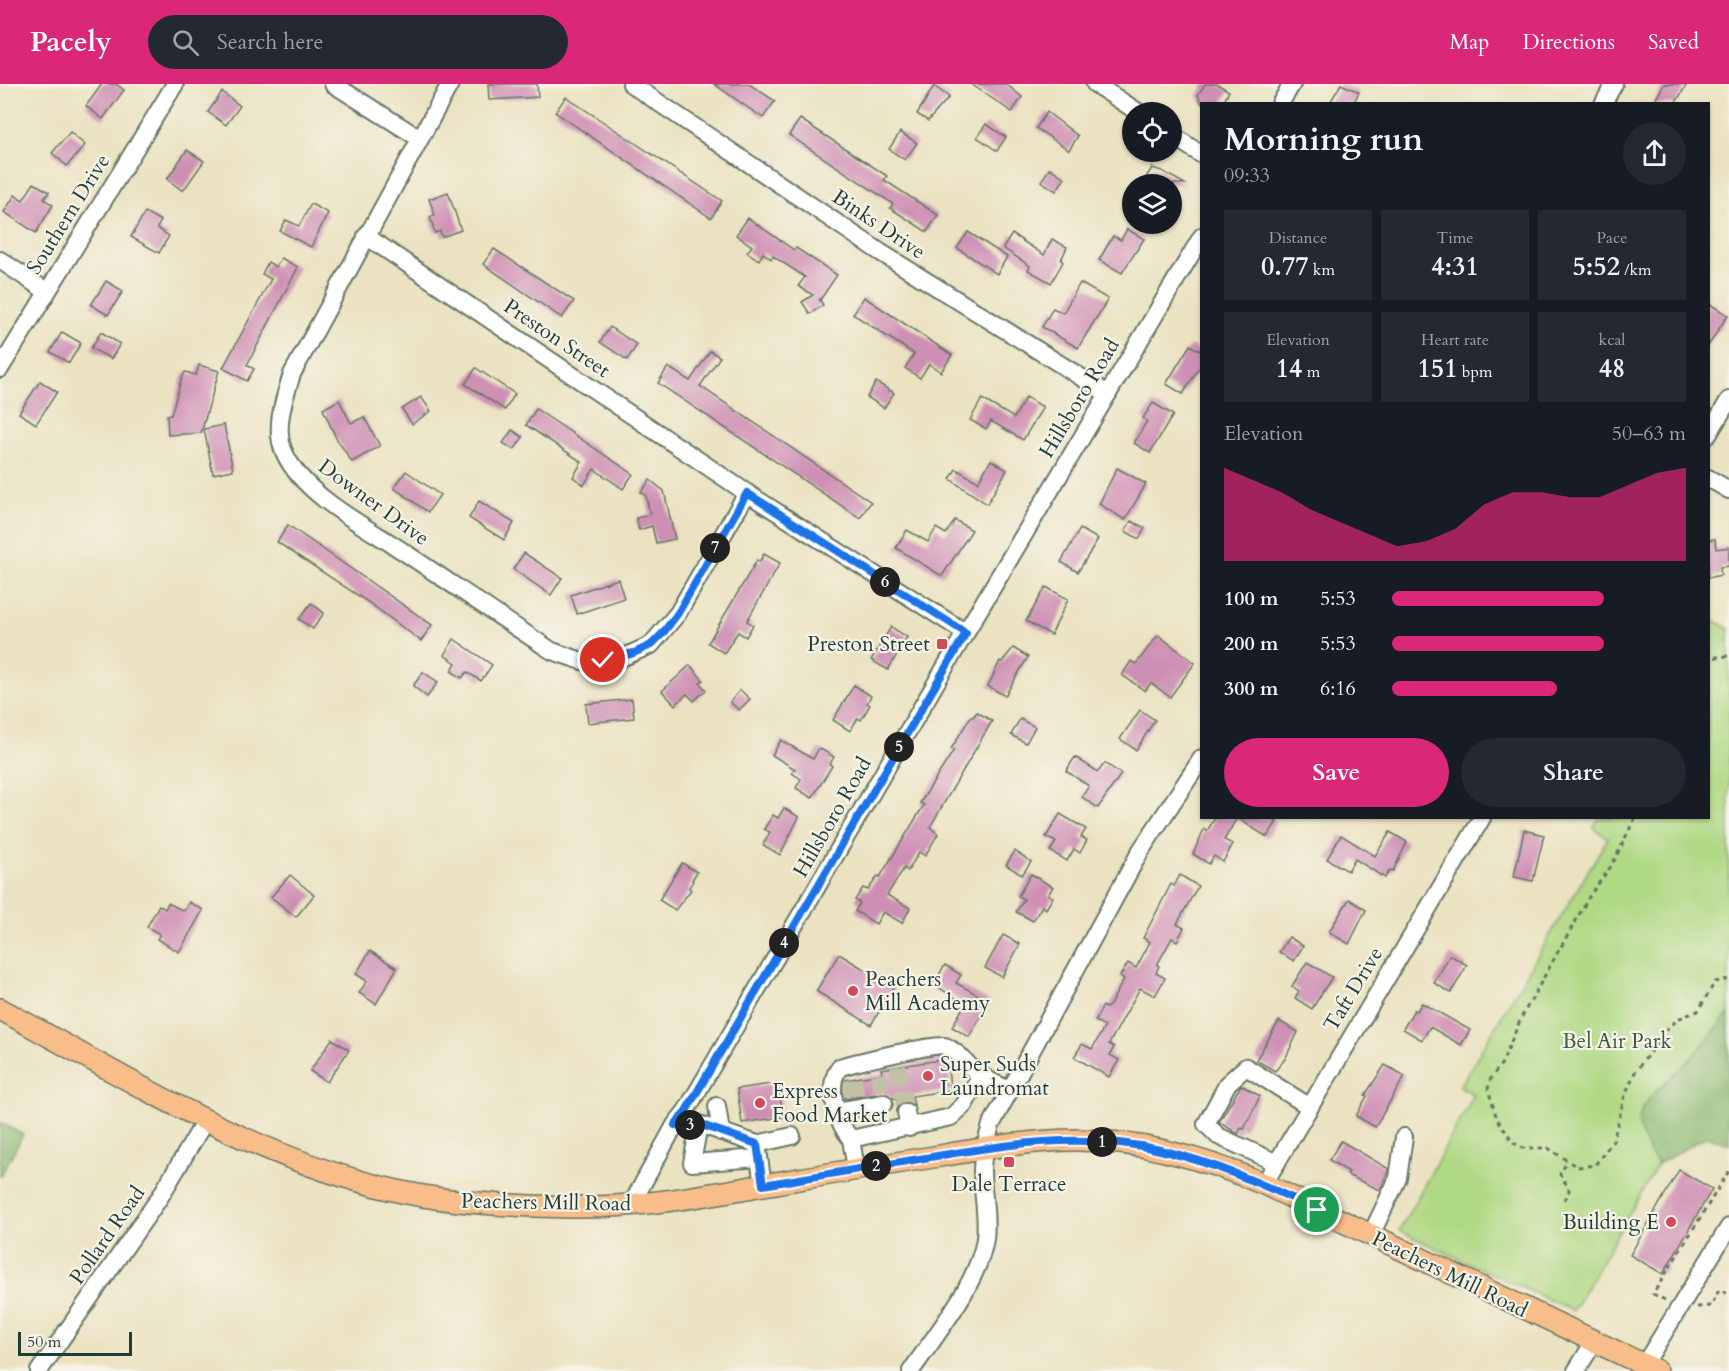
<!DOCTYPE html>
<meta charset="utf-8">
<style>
:root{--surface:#171b24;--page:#242831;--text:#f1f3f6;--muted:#9ea1a6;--accent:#db2777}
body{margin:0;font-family:Cardo,serif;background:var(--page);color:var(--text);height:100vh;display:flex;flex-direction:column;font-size:22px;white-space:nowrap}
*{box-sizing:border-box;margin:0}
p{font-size:20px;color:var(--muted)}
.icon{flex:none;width:33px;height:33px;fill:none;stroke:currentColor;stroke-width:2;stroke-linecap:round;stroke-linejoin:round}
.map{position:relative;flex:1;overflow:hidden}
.side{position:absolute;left:1200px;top:18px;width:510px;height:717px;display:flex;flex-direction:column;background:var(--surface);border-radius:0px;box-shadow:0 2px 4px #0004}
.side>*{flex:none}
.controls{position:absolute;left:1122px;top:18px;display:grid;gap:12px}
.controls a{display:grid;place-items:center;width:60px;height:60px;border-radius:50%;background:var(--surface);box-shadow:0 2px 4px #0004;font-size:30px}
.scale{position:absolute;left:18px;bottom:15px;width:114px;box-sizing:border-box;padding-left:6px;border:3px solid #1f3d34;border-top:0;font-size:16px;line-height:21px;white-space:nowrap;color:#1f3d34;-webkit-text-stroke:4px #f7f3e8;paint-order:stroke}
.pin{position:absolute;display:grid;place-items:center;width:51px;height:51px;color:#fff;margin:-26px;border:3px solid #fff;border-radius:50%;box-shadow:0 2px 6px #0007}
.km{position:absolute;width:30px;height:30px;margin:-15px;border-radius:50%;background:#222;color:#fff;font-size:16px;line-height:30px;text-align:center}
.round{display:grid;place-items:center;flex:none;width:63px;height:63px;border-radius:32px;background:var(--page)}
.summary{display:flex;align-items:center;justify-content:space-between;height:102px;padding:0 24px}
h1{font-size:33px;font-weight:700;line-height:45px}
.metrics{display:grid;grid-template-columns:repeat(3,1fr);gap:9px;height:102px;padding:6px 24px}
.metrics div{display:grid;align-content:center;border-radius:0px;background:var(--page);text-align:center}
.metrics b{font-size:26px;font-weight:700}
.metrics small{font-size:16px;font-weight:400}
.metrics p{font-size:16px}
.chart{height:168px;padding:12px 24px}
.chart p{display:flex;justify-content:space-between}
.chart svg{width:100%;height:108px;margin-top:6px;fill:var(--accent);opacity:.7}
.primary-button{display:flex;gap:12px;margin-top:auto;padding:12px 24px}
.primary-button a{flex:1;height:69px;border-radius:36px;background:var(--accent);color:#fff;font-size:24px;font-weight:700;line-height:69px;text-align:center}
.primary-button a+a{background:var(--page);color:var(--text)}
ul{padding:0 24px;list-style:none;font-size:20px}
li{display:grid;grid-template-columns:96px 72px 1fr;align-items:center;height:45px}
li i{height:15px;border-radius:8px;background:var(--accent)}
header{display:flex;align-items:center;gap:36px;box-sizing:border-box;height:84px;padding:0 30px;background:var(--accent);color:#fff}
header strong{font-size:28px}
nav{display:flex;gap:33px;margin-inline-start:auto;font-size:21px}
.search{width:420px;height:54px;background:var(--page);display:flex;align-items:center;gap:15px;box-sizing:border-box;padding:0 21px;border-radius:33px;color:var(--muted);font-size:22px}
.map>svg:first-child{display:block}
</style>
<header>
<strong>Pacely</strong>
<div class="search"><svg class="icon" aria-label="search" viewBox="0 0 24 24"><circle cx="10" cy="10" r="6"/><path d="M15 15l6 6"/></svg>Search here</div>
<nav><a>Map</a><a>Directions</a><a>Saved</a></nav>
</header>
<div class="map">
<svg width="1729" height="1287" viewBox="0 0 1729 1287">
<rect width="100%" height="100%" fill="#f7f3e8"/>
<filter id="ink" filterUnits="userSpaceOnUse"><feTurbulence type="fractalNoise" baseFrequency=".0167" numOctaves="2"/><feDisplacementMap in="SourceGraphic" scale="12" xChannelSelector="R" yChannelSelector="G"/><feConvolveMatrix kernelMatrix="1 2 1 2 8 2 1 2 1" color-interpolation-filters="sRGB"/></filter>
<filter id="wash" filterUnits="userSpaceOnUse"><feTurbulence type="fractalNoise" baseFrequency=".008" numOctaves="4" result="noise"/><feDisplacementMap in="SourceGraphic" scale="24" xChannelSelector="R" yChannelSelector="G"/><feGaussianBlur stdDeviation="1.35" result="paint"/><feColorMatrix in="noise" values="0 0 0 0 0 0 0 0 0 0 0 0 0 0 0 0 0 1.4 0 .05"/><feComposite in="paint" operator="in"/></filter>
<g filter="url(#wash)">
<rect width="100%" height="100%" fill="#eae2c0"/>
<!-- green -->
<path fill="#b0d985" stroke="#688b5c" stroke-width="1.5" d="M1712 535 1729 545V1031L1673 1054 1573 1227 1399 1147 1474 1011 1460 1002 1608 754 1593 744 1599 734H1708V541Z"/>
<!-- forest -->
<g fill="#8cb972" stroke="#567b53" stroke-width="1.5">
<path d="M1729 929V1060L1707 1052 1658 1080C1621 1032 1644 1018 1680 985 1698 969 1713 948 1729 929Z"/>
<path d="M0 1038 23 1051 0 1093Z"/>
</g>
<g id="blocks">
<!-- building -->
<g fill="#ce8fb4">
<path d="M102 0H116L124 6 103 35 86 22Z"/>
<path d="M488 0H537L538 13 489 16Z"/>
<path d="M714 0H749L775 17 763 34Z"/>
<path d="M971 0H1006L1022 13 1012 28Z"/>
<path d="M1205 0H1217L1229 7 1222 20H1202L1198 11Z"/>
<path d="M1341 0 1359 8 1353 20H1329Z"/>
<path d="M1664 0H1687L1675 20H1653Z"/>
<path d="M934 2 949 13 928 37 917 30Z"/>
<path d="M222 8 240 22 226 41 208 28Z"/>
<path d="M566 13 722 117 711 134 555 28Z"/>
<path d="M1047 28 1078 52 1069 66 1036 44Z"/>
<path d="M800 35 887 92 884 96 938 131 927 148 890 124 893 120 789 51Z"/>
<path d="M986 40 1006 53 997 67 977 53Z"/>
<path d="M70 48 85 61 67 82 52 69Z"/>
<path d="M900 48 917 59 905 76 889 65Z"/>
<path d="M187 66 204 77 183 107 167 95Z"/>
<path d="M1050 84 1065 94 1056 107 1041 97Z"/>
<path d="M1152 84 1162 87 1185 100H1142Z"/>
<path d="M34 99 49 108 44 115 53 121 36 149 4 128 15 111 23 116Z"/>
<path d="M448 108 461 146 442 153 440 147 435 149 430 133 435 131 429 115Z"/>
<path d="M311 120 328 129 311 163 280 147 286 136 299 142Z"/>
<path d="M145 128 161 137 157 144 169 152 159 169 131 153Z"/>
<path d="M748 134 794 166 796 164 837 191 820 216 819 215 823 221 810 230 802 218 813 211 798 202 805 193 773 172 771 175 763 169 759 176 747 168 752 162 736 151Z"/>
<path d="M1127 145 1144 155 1122 189 1099 176 1113 152 1121 156Z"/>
<path d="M968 148 1007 173 997 190 957 164Z"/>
<path d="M1012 150 1044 171 1052 155 1067 163 1061 176 1063 178 1051 199 1028 186 1030 182 1003 164Z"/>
<path d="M494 165 574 217 562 234 483 180Z"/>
<path d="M281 174 298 183 247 281 254 285 247 297 223 284 271 195 262 190 268 178 276 183Z"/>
<path d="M106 197 123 207 108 231 91 221Z"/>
<path d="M1080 199 1108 215 1078 264 1042 243 1053 224 1063 229Z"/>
<path d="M864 213 952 271 941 288 929 280 920 294 905 284 914 270 853 230Z"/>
<path d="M1708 219 1728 231 1708 262Z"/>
<path d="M610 243 637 261 627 276 600 258Z"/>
<path d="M62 248 81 259 69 279 50 268Z"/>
<path d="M101 248 120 260 111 275 91 264Z"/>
<path d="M1190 261 1202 268V279L1183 310 1166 300Z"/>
<path d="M710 267 720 273 700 302 871 418 860 434 658 299 668 283 690 297Z"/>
<path d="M199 281 219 287 201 349 168 351 167 331H171L181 296 185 288 196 291Z"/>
<path d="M476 284 515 310 505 326 465 300Z"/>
<path d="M40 297 57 308 36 340 19 329Z"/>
<path d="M876 298 894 309 884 324 867 313Z"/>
<path d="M421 313 431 327 412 340 402 325Z"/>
<path d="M1026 313 1043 323 1023 356 991 337 986 345 970 336 982 315 1014 334Z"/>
<path d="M339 316 351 339 364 333 380 362 352 378 336 354 323 325Z"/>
<path d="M1153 319 1173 331 1150 369 1134 359 1147 337 1143 334Z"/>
<path d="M536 325 633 390 623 405 594 385 584 401 573 393 582 378 526 341Z"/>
<path d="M224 341 233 386 213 390 204 345Z"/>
<path d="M512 346 523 353 514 366 503 359Z"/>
<path d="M991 376 1007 386 987 420 950 395 956 385 978 398Z"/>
<path d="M1117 384 1146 400 1125 436 1099 420Z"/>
<path d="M406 387 440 411 428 428 394 404Z"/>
<path d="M650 396 664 407 675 455 656 459 652 442 639 446 636 434 650 431 646 412 641 408Z"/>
<path d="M479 417 514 439 504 456 469 434Z"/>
<path d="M955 436 972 446 942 492 896 464 907 446 928 458 936 444 946 450Z"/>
<path d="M1131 437 1145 444 1139 455 1125 447Z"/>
<path d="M288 441 432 541 421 557 371 520 277 458Z"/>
<path d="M1080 445 1098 455 1078 488 1061 478Z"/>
<path d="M1715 455 1716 465 1729 463V482L1720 483 1721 491 1708 494V456Z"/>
<path d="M524 469 562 494 551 511 513 485Z"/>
<path d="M764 470 780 479 747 537 753 541 746 553 738 548 724 569 708 559 757 476 759 478Z"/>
<path d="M618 495 624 514 577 530 571 511Z"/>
<path d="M1046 503 1068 515 1051 551 1026 537Z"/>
<path d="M311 519 324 529 313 545 299 535Z"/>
<path d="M891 543 907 553 888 586 871 576Z"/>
<path d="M1158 551 1195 579 1170 613 1151 599 1145 607 1122 591 1131 577 1136 580Z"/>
<path d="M454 555 492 581 481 597 467 588 462 594 451 587 456 579 444 571Z"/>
<path d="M1013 564 1028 573 1005 612 988 602 1000 577 1002 578Z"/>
<path d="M690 581 703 596 700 599 706 606 694 617 687 610 675 621 662 607Z"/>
<path d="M423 588 438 598 427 613 413 602Z"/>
<path d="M854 601 871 612 867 619 870 621 861 636 858 634 850 647 833 636Z"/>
<path d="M740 606 750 615 739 626 730 618Z"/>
<path d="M632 615 634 634 588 639 586 620Z"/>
<path d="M1140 626 1155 636 1136 666 1120 655Z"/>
<path d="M977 628 992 637 930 743 938 750 925 772 919 768 908 787 904 784 887 811 910 824 902 839 883 828 876 840 855 827 860 819 855 816 863 804 868 806 878 792 880 793 924 721 920 719 954 666 951 665 971 632 973 633Z"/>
<path d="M1020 635 1035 643 1026 659 1011 651Z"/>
<path d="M781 656 813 675 819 664 834 673 830 680 832 682 812 714 796 704 801 695 792 689 795 685 772 671Z"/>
<path d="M1075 673 1098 688 1105 679 1121 690 1098 724 1082 713 1089 702 1066 687Z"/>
<path d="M784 724 799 733 780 771 763 761 770 748 764 745 773 731 778 734Z"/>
<path d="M1060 730 1086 745 1081 753 1087 756 1080 769 1074 765 1067 777 1050 767 1056 758 1046 753Z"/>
<path d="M1215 734H1270L1277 738 1267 753 1237 734 1224 756 1233 760 1223 778 1214 772 1209 780 1193 770 1204 745 1207 747Z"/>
<path d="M1524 746 1544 751 1533 797 1514 793Z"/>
<path d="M1390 748 1407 758 1393 787 1390 786 1385 794 1355 775 1348 787 1327 775 1341 751 1375 772Z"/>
<path d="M1015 767 1031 778 1022 791 1006 781Z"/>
<path d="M682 779 697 788 692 796 693 797 689 804 691 806 675 826 659 816Z"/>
<path d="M1031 790 1053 803 1048 811 1053 813 1046 825 1042 822 1033 837 1016 828 1024 815 1018 812Z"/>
<path d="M290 791 314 811 296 833 271 813Z"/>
<path d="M1180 791 1198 802 1177 840 1184 844 1177 857 1172 854 1157 881 1159 882 1156 889 1165 894 1155 912 1140 904 1109 960 1114 963 1110 971 1119 976 1109 993 1074 973 1082 960 1092 965 1105 942 1095 937 1103 922 1106 924 1110 921 1124 895 1120 892 1128 879 1136 884 1150 858 1143 854 1171 800 1174 802Z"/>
<path d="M1349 815 1366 826 1349 860 1329 848Z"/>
<path d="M189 818 203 826 179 868 157 855 160 850 147 843 159 821 165 825 168 819 184 827Z"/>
<path d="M1003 851 1020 860 1002 893 985 884Z"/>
<path d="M1289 853 1303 862 1294 877 1279 868Z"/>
<path d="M370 867 397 884 376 920 359 909 367 897 356 890Z"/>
<path d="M839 870 894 903 871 941 816 907Z"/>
<path d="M1450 871 1467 881 1451 909 1434 899Z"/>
<path d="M1307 878 1332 893 1312 925 1295 914 1299 907 1292 902Z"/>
<path d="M945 881 961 891 956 899 989 917 969 953 952 943 965 920 933 900Z"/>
<path d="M1422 919 1470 946 1461 961 1430 943 1422 956 1403 945 1414 926 1417 927Z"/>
<path d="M1279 937 1298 948 1285 975 1275 987 1256 976Z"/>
<path d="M332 955 349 966 327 998 310 987Z"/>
<path d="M946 975 951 1006 912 1012 914 1021 905 1018 898 1022 896 1015 883 1009 845 1015V996L882 990 881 985Z"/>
<path d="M1385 981 1405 992 1375 1043 1356 1032 1367 1012 1365 1011Z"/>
<path d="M778 999 783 1033 742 1039 737 1005Z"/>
<path d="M1241 1001 1260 1012 1244 1045 1241 1044 1238 1050 1219 1038Z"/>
<path d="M1341 1057 1389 1085 1380 1106 1347 1091 1349 1088 1329 1076Z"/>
<path d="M1679 1086 1712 1105 1663 1190 1630 1171Z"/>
</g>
</g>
</g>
<g filter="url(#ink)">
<use href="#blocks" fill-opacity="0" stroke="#667765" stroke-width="1.5"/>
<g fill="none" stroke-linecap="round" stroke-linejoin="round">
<!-- minor-tunnel -->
<g stroke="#c1c1a4" stroke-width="16" stroke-dasharray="16 8" stroke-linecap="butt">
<path d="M898 982 906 1028"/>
<path d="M878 990 882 1012"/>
<path d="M854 995 857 1016"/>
<path d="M842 997 846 1018"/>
</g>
<!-- minor casing -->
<g stroke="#667765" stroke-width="20">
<g id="minor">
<path d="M333 0 419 54"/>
<path d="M450 0 292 290C284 315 273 346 285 370 305 413 369 444 407 470 455 502 503 535 552 567L582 577 603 576 619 575 651 561 678 529 747 409"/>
<path d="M631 0 880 168 1108 310"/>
<path d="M1095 0 1138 28"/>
<path d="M1280 20 1292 0"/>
<path d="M1603 20 1614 0"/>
<path d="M1172 51 1202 71"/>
<path d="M366 152 747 409 966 549"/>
<path d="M0 176 46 207"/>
<path d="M0 285 175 0"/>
<path d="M1708 351 1729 316"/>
<path d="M1708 394 1729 406"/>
<path d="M717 1022 721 1048"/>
<path d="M837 1027 884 1019"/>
<path d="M906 1028 909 1044"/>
<path d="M699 1040 692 1079 759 1074"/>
<path d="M689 1041 699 1040 757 1060"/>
<path d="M851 1055C837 1039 825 1001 840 983 853 979 937 959 945 962 959 968 966 980 977 989 986 996 1000 1001 1010 1007"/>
<path d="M1277 1079 1218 1052 1206 1040 1228 999 1246 983 1310 1023"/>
<path d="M856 1085 851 1055 951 1033 964 1021 981 991"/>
<path d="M1264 1100 1482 734"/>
<path d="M763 1101 757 1060 792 1052"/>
<path d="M631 1121 675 1041 686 1027 954 568 1202 152"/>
<path d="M1371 1151 1398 1094 1404 1053"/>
<path d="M1644 1281 1729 1143"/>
<path d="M39 1287 160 1113 205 1037"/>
<path d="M911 1287C936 1250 978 1200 985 1155 988 1132 982 1109 982 1086 982 1070 987 1056 991 1041L1141 766 1202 674"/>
<path d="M1576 1287 1594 1258"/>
</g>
</g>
<!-- major casing -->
<g stroke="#667765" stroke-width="24">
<path id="major" d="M0 925C129 995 256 1076 402 1108 458 1120 516 1122 573 1123 638 1124 701 1112 764 1101 823 1091 881 1081 940 1072 986 1064 1032 1056 1078 1056 1142 1057 1206 1075 1264 1100L1657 1287"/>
</g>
<!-- path -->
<g stroke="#667765" stroke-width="3" stroke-dasharray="4.5 4.5" stroke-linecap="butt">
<path d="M1708 580 1716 573 1729 572"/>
<path d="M1635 734 1612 781 1590 811 1521 934 1502 979 1491 994 1488 1005 1497 1035 1514 1059 1523 1064H1548L1577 1083 1595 1081 1613 1057 1625 1011 1635 988 1669 943 1680 934 1698 927 1715 898 1729 895"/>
<path d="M1564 1116C1575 1105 1565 1101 1560 1090L1567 1078"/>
<path d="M1665 1216 1653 1210 1729 1087"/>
<path d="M1697 1223 1711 1222 1719 1206 1729 1210"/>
</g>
<!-- minor -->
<use href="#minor" stroke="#fff" stroke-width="16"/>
<!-- major -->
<use href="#major" stroke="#f8bd88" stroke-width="21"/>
</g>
</g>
<g fill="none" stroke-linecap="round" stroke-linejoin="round" filter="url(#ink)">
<!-- route casing -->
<g stroke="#fff" stroke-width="12">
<path id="route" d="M603 576 634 569 651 561 663 549 678 529 747 409 966 549 686 1027 675 1041 699 1040 757 1060 763 1101C817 1092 871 1083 925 1074 1002 1061 1082 1047 1160 1066 1215 1079 1266 1101 1317 1126"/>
</g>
<!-- route -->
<use href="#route" stroke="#1a73e8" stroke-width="8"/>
</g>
<!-- markers -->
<g fill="#d1495b" stroke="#f7f3e8" stroke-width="2">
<rect x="936" y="554" width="12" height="12" rx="3"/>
<circle cx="853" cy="907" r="6"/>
<circle cx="928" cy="992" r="6"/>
<circle cx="760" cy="1019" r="6"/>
<rect x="1003" y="1072" width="12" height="12" rx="3"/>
<circle cx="1671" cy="1138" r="6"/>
</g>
<g text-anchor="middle" stroke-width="4.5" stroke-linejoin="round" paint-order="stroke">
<!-- street labels -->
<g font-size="21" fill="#1f3d34" stroke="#f7f3e8">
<text transform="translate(68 130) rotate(-58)" y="7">Southern Drive</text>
<text transform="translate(879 140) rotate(34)" y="7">Binks Drive</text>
<text transform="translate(557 254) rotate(34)" y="7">Preston Street</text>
<text transform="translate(1079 314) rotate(-59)" y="7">Hillsboro Road</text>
<text transform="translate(374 418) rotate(36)" y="7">Downer Drive</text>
<text transform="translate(832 733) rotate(-60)" y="7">Hillsboro Road</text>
<text transform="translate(1353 905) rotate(-59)" y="7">Taft Drive</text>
<text transform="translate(546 1118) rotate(1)" y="7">Peachers Mill Road</text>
<text transform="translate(107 1151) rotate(-55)" y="7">Pollard Road</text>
<text transform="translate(1450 1190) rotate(26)" y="7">Peachers Mill Road</text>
</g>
<!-- poi labels -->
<g font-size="21" fill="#1f3d34" stroke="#f7f3e8" text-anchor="start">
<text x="930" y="567" text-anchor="end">Preston Street</text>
<text x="865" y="902">Peachers<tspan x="865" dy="24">Mill Academy</tspan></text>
<text x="940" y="987">Super Suds<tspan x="940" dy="24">Laundromat</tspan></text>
<text x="772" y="1014">Express<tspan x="772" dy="24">Food Market</tspan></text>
<text x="1009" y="1107" text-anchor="middle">Dale Terrace</text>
<text x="1659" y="1145" text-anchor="end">Building E</text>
</g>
<!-- park labels -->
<g font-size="21" fill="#3c5c44" stroke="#f7f3e8">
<text x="1617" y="964">Bel Air Park</text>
</g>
</g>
</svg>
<div class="controls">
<a><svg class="icon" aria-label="locate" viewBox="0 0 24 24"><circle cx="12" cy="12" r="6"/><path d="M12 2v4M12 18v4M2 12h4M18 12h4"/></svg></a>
<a><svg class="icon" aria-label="layers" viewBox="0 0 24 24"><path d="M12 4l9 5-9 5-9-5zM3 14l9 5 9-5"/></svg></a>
</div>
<div class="scale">50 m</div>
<div class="pin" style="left:1317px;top:1126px;background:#1e9e55"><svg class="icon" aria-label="arrive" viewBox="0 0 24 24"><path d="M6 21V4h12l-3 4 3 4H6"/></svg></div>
<div class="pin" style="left:603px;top:576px;background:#d93025"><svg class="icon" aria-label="check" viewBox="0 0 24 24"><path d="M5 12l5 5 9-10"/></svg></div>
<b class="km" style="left:1102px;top:1058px">1</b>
<b class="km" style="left:876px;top:1082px">2</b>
<b class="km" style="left:690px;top:1041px">3</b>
<b class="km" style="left:784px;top:859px">4</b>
<b class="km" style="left:899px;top:663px">5</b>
<b class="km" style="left:885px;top:498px">6</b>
<b class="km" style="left:715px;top:464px">7</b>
<section class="side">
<div class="summary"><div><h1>Morning run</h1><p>09:33</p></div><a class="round"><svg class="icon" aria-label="share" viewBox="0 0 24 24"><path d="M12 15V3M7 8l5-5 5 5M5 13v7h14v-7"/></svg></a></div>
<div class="metrics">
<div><p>Distance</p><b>0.77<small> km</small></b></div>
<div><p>Time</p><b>4:31</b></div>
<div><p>Pace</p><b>5:52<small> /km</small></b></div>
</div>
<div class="metrics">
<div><p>Elevation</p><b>14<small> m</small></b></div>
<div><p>Heart rate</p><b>151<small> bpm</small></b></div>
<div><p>kcal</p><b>48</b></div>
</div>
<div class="chart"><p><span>Elevation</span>50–63 m</p>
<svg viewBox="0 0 160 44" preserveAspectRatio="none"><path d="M0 44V6L10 11L20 16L30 23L40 28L50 33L60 38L70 36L80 31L90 21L100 16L110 16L120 18L130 18L140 13L150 8L160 6V44z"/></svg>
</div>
<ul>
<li><b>100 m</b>5:53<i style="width:72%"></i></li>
<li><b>200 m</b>5:53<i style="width:72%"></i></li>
<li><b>300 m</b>6:16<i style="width:56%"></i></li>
</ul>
<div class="primary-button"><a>Save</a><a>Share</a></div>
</section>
</div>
